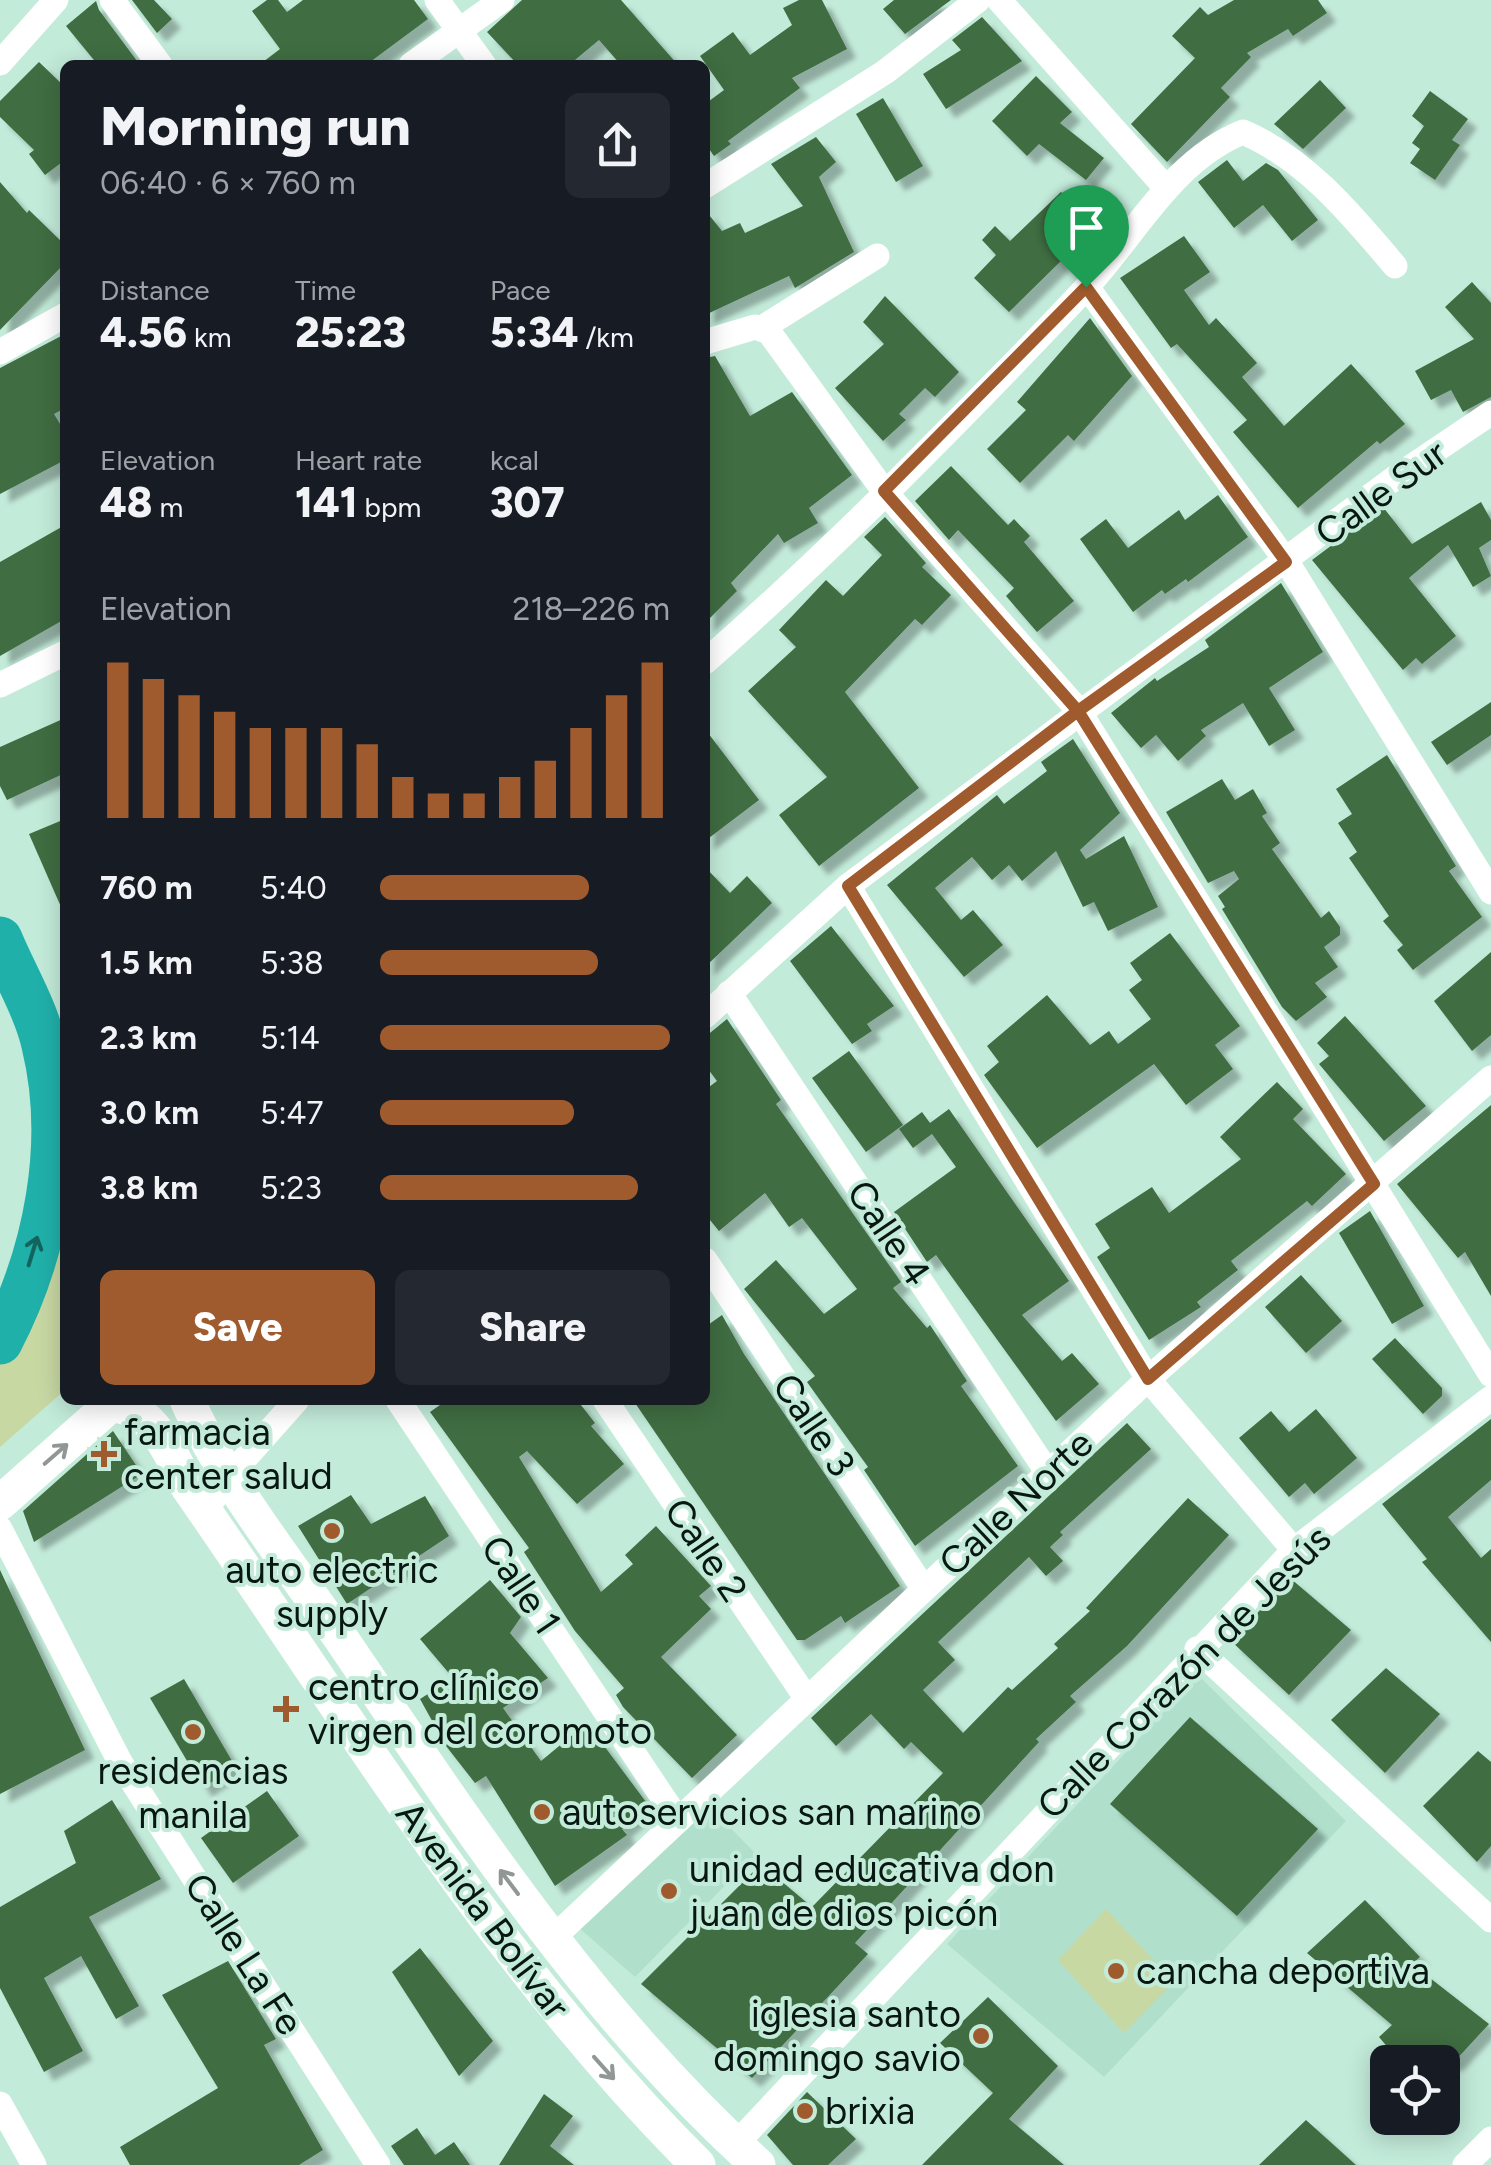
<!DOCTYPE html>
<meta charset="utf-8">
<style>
:root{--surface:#171b24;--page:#242831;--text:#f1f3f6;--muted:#9ea1a6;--accent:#9f5b2d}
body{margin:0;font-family:Figtree,sans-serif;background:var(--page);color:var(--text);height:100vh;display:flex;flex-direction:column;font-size:38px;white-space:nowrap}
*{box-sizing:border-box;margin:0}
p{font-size:32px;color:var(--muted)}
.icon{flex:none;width:55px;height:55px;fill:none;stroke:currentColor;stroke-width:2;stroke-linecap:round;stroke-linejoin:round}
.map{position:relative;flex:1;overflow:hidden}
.panel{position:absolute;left:60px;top:60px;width:650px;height:1345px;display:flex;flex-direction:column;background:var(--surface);border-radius:15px;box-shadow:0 5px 25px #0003}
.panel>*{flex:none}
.controls{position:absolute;left:1370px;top:2045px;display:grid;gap:20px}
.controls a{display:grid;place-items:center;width:90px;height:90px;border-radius:15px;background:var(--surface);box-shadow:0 5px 25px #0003;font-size:50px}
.pin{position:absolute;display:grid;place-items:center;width:85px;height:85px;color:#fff;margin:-102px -42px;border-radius:50% 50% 50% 0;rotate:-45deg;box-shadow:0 0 10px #0007}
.pin .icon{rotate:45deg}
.round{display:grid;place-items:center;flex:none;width:105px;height:105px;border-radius:15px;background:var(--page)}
.summary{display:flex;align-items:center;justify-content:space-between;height:170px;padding:0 40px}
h1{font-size:55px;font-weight:800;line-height:75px}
.metrics{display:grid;grid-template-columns:repeat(3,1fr);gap:15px;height:170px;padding:10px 40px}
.metrics div{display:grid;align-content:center}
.metrics b{font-size:42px;font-weight:800}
.metrics small{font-size:28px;font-weight:400}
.metrics p{font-size:28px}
.chart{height:280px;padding:20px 40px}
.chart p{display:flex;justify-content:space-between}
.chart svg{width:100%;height:180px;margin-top:10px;stroke:var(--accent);stroke-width:6}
.cta{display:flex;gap:20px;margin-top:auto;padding:20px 40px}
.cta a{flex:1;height:115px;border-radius:15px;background:var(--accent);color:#fff;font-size:40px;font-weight:800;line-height:115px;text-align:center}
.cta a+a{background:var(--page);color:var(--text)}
ul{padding:0 40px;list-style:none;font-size:32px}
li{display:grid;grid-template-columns:160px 120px 1fr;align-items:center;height:75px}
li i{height:25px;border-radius:12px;background:var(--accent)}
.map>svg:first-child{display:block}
</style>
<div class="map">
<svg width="1491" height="2165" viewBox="0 0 1491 2165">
<defs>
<filter id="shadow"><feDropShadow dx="9" dy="9" stdDeviation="2.5" flood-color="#0004"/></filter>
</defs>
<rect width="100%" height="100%" fill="#c3ebda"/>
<!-- built -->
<g fill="#b0e0cc">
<path d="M1198 1675 1346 1821 1104 2077 947 1944Z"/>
<path d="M710 1807 756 1854 635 1977 578 1927Z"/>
</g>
<!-- green -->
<g fill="#c8d8a3">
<path d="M65 1240V1390L0 1447V1364Z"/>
<path d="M1106 1909 1174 1982 1124 2033 1058 1960Z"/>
</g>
<!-- building -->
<g fill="#416d42" filter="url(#shadow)">
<path d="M132 0H154L172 19 157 33Z"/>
<path d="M267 0H278L287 12 303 0H414L428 19 366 65H259L280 49 252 11Z"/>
<path d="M522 0H621L678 65H621L599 40 569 65H518L487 32Z"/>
<path d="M799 0H822L847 49 792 78 800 88 728 141 731 144 714 156 705 143V104L724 90 700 56 733 32 750 55 792 25 783 8Z"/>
<path d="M894 0H951L905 34 883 9Z"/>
<path d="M1234 0H1318L1327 13 1293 36 1288 29 1247 53 1251 57 1221 88 1230 97 1167 162 1131 124 1195 58 1172 36 1200 7 1208 15Z"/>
<path d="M96 1 99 10 140 65H98L66 26Z"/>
<path d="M982 17 1022 61 946 109 923 74 961 50 952 40Z"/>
<path d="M39 62 65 87V160L45 175 29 154 34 150 0 117V101Z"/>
<path d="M1036 76 1072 112 1060 123 1104 158 1086 180 1039 144 1027 156 992 121Z"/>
<path d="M1320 80 1346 108 1303 149 1274 124Z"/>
<path d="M1430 91 1468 119 1452 140 1460 145 1435 180 1410 163 1420 149 1412 143 1424 126 1412 116Z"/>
<path d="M883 98 923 166 896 182 856 114Z"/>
<path d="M816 137 836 162 819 177 854 252 795 288 789 276 705 315V210L722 231 740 223 745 233 803 206 771 164Z"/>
<path d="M1227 160 1243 181 1266 163 1278 170 1318 220 1292 241 1263 205 1234 228 1198 182Z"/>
<path d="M0 182 27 213 29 210 65 245V263L0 330Z"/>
<path d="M1061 192 1085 216 1052 248 1063 259 1009 312 974 278 996 255 982 240 995 226 1010 241Z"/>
<path d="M1184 236 1210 272 1184 290 1209 325 1216 318 1257 363 1242 377 1284 426 1351 364 1405 424 1380 444 1377 441 1298 508 1233 432 1247 420 1177 344 1171 348 1120 278Z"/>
<path d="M1472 282 1491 303V397L1463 412 1451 390 1431 400 1415 371 1474 339 1445 307Z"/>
<path d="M885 296 959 372 935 397 925 388 899 414 906 420 883 441 835 388 884 344 863 322Z"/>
<path d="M1090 318 1132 376 1074 441 1068 435 1020 483 987 449 1026 410 1017 402Z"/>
<path d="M65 334V408L54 414 65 432V460L0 494V368Z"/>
<path d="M715 356 750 416 792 392 852 475 809 508 818 523 784 543 778 534 731 583 737 591 705 623V358Z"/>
<path d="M951 466 1008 525 1014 519 1030 536 1024 542 1074 601 1037 632 1006 596 1014 588 958 530 949 540 915 501Z"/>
<path d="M1218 495 1248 537 1188 582 1186 579 1165 594 1162 590 1133 612 1080 539 1106 519 1128 548 1179 510 1185 520Z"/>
<path d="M1481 502 1491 520V540L1479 548 1491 576 1473 587 1448 545 1409 578 1456 636 1422 664 1416 658 1403 670 1312 560 1383 507 1412 544Z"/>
<path d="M885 517 926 563 922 567 951 595 922 625 915 619 845 692 919 788 819 866 779 815 827 777 748 691 796 647 779 630 826 580 843 596 882 555 864 537Z"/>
<path d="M65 525V619L0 656V562Z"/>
<path d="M1281 583 1323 652 1269 688 1295 730 1269 746 1243 703 1201 730 1206 736 1178 761 1156 735 1141 748 1111 713 1155 678 1157 681 1209 647 1205 640Z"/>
<path d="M1491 702V735L1447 765 1431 742Z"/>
<path d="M65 718V773L7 800 0 786V747Z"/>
<path d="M705 729 759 800 705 841Z"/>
<path d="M1073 739 1120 813 1080 850 1086 859 1124 836 1158 907 1108 931 1094 902 1083 907 1056 851 1022 881 1009 865 992 880 972 857 935 888 961 920 973 910 1003 945 964 977 887 885 997 795 1004 804 1047 771 1041 762Z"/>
<path d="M1387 755 1456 866 1449 871 1482 917 1413 970 1397 950 1403 945 1383 921 1389 916 1349 858 1357 852 1338 823 1352 814 1336 789Z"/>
<path d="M1222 779 1235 800 1253 789 1267 813 1262 816 1280 843 1272 849 1321 918 1329 911 1340 927V935L1324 947 1338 967 1315 983 1327 997 1296 1021 1282 1007 1222 909 1225 907 1218 896 1239 879 1234 871 1208 883 1166 812Z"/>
<path d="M65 819V916L29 834Z"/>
<path d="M705 867 730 893 747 876 772 903 705 967Z"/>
<path d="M831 926 894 1006 867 1024 872 1031 852 1044 790 961Z"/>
<path d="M1170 933 1240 1026 1215 1045 1233 1069 1186 1105 1154 1064 1037 1148 984 1075 999 1062 987 1046 1047 995 1090 1045 1109 1031 1118 1044 1151 1019 1129 990 1142 980 1130 963Z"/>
<path d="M1491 952V1035L1472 1051 1434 1001Z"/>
<path d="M1345 1016 1426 1106 1384 1141 1319 1064 1329 1056 1317 1043Z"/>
<path d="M727 1019 781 1100 776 1104 901 1282 893 1288 927 1328 930 1325 967 1381 961 1386 1018 1466 915 1546 864 1470 868 1467 807 1382 815 1376 744 1289 776 1260 824 1314 857 1289 802 1218 789 1227 765 1193 719 1231 705 1214V1090L717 1081 705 1065V1037Z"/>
<path d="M849 1051 903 1125 866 1152 812 1078Z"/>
<path d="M1277 1082 1303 1109 1293 1119 1346 1174 1312 1206 1307 1201 1231 1261 1238 1270 1197 1302 1201 1307 1149 1340 1097 1257 1110 1248 1095 1224 1152 1187 1169 1213 1241 1159 1220 1137Z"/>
<path d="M1491 1105V1296L1465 1252 1458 1258 1397 1184Z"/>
<path d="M949 1109 1069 1281 1022 1315 1062 1361 1072 1353 1099 1384 1056 1421 936 1255 927 1262 894 1212 956 1167 932 1134 913 1148 899 1129 922 1112 930 1123Z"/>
<path d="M1370 1211 1424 1306 1392 1324 1339 1233Z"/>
<path d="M1301 1275 1342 1321 1306 1353 1265 1307Z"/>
<path d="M722 1315 744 1354 900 1586 845 1623 841 1616 805 1640H797L633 1400H705V1327Z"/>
<path d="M1395 1338 1442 1388V1396L1423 1414 1372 1359Z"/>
<path d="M447 1400H577L595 1423 591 1426 624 1464 577 1504 527 1451 519 1457 601 1592 633 1564 625 1555 656 1526 711 1586 699 1596 711 1609 661 1657 737 1735 692 1778 623 1707 616 1695 624 1688 575 1631 524 1552 529 1548 430 1412Z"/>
<path d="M1316 1409 1357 1458 1314 1494 1305 1483 1289 1497 1239 1438 1271 1411 1289 1432Z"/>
<path d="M1491 1419V1480L1448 1517 1481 1558 1491 1549V1642L1422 1562 1427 1559 1382 1504Z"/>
<path d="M1127 1423 1151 1449 1060 1532 1063 1535 1050 1547 1063 1561 1046 1576 1029 1557 938 1642 955 1660 923 1690 963 1733 1008 1687 1012 1690 1058 1648 1054 1644 1090 1611 1086 1608 1188 1498 1229 1535 1127 1646 1070 1696 1076 1702 1036 1739 1039 1742 855 1943 868 1954 752 2078 641 1984 761 1864 812 1907 943 1773 911 1742 904 1749 871 1714 836 1746 811 1718Z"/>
<path d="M113 1431 142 1474 34 1542 23 1511Z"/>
<path d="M351 1495 371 1524 425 1496 449 1536 347 1604 298 1526Z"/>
<path d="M0 1570 85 1750 0 1794Z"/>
<path d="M1290 1578 1351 1630 1289 1695 1231 1641Z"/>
<path d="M490 1580 521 1617 510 1633 548 1678 503 1708 541 1761 587 1723 649 1806 622 1829 627 1835 555 1886 486 1776 475 1783 446 1746 420 1699 453 1678 420 1639Z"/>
<path d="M1386 1668 1440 1714 1385 1773 1331 1720Z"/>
<path d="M184 1679 235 1766 203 1788 150 1698Z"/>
<path d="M1190 1717 1318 1829 1237 1916 1110 1804Z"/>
<path d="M1478 1751 1491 1762V1846L1477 1862 1423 1806Z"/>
<path d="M267 1791 299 1836 233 1883 201 1838Z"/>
<path d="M112 1800 161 1879 89 1917 139 2006 116 2019 81 1956 44 1978 83 2051 44 2072 0 1988V1907L76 1863 64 1831Z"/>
<path d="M1365 1900 1420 1957 1412 1964 1489 2024 1454 2062H1400L1379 2037 1392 2025 1307 1953Z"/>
<path d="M420 1948 493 2041 459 2076 392 1972Z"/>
<path d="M228 1961 276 2039 264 2045 323 2150 299 2165H130L120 2147 218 2088 162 1995Z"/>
<path d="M988 1997 1058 2066 1009 2119 1064 2165H922L993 2093 940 2043Z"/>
<path d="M807 2092 856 2139 828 2165H793L767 2135Z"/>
<path d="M544 2094 573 2116 550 2146 574 2165H499Z"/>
<path d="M1306 2120 1356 2165H1259Z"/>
<path d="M417 2128 435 2155 454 2142 470 2165H404L391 2146Z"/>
</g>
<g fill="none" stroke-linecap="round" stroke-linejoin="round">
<!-- street -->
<g stroke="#fff" stroke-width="25">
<path d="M112 0 160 65"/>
<path d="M437 0 484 65"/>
<path d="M999 0 1166 188"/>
<path d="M0 63 56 0"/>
<path d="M411 65 502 0"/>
<path d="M705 186 885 72 978 0"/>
<path d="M1087 287 1287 562 1491 892"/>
<path d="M762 328 877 256"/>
<path d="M705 342 755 327 769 332 884 491 1079 711 1491 1375"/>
<path d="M0 352 65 315"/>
<path d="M705 662C837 546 963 418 1084 290 1135 236 1171 161 1243 132 1306 159 1351 214 1395 266"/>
<path d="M0 685 65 653"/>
<path d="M848 886 1148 1379 1294 1550"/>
<path d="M729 993 1048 1473"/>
<path d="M705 1016 848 886 1396 477 1491 413"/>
<path d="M705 1260 924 1589"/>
<path d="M398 1400 678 1820"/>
<path d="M605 1400 807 1699"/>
<path d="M205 1511 231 1474 297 1400"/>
<path d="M0 1529 120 1762 378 2165"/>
<path d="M1197 1649 1491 1920"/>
<path d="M552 1939 1148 1379 1491 1078"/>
<path d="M0 2104 34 2165"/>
<path d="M735 2145 1294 1550 1491 1398"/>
<path d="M1465 2165 1491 2139"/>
</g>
<!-- secondary -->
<g stroke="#fff" stroke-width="35">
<path d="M187 1400C223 1481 293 1569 344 1643 469 1827 591 2014 758 2165"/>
<path d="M113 1405C154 1408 171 1455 188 1487 350 1720 496 1964 698 2165"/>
<path d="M0 1503 116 1400"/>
</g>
<!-- highway -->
<path stroke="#20b0aa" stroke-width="45" d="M0 939C14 973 36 1009 44 1045 68 1143 46 1254 0 1342"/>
</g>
<!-- one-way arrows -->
<defs><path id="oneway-shaft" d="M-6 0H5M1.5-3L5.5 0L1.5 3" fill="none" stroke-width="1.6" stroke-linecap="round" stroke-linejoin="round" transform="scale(2.5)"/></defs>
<use stroke="#14645e" href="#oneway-shaft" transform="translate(33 1251) rotate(-73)"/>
<g stroke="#909794">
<use href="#oneway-shaft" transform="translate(56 1454) rotate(-41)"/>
<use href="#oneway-shaft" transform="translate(509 1882) rotate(-127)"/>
<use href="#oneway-shaft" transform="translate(604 2068) rotate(48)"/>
</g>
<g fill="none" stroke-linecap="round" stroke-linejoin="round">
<!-- route casing -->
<g stroke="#fff" stroke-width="20">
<path id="route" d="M1086 287 884 491 1078 711 1374 1184 1148 1379 848 886 1078 711 1286 562 1086 287"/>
</g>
<!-- route -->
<use href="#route" stroke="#9f5b2d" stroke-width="12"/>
</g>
<!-- markers -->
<g fill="#9f5b2d" stroke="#c3ebda" stroke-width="4">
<path d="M99 1439h10v10h10v10h-10v10h-10v-10h-10v-10h10z"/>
<circle cx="332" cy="1531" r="10"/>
<path d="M281 1694h10v10h10v10h-10v10h-10v-10h-10v-10h10z"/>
<circle cx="193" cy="1732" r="10"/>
<circle cx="542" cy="1812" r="10"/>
<circle cx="669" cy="1891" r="10"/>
<circle cx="1116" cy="1971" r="10"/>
<circle cx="981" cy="2036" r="10"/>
<circle cx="805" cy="2111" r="10"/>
</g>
<g text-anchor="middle" stroke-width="8" stroke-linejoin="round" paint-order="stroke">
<!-- street labels -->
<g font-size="38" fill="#081711" stroke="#c3ebda">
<text transform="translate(1381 493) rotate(-36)" y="13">Calle Sur</text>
<text transform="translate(889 1233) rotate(56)" y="13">Calle 4</text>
<text transform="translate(814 1425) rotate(56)" y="13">Calle 3</text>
<text transform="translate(1016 1503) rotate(-43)" y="13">Calle Norte</text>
<text transform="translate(706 1550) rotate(56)" y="13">Calle 2</text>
<text transform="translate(521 1585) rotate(56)" y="13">Calle 1</text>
<text transform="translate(1184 1672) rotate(-45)" y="13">Calle Corazón de Jesús</text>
<text transform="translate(483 1910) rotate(53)" y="13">Avenida Bolívar</text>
<text transform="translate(244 1954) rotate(57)" y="13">Calle La Fe</text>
</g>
<!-- poi labels -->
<g font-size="38" fill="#081711" stroke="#c3ebda" text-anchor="start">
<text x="124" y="1445">farmacia<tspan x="124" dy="44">center salud</tspan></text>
<text x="332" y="1583" text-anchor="middle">auto electric<tspan x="332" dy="44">supply</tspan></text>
<text x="308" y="1700">centro clínico<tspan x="308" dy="44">virgen del coromoto</tspan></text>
<text x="193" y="1784" text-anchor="middle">residencias<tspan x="193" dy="44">manila</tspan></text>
<text x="562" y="1825">autoservicios san marino</text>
<text x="689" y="1882">unidad educativa don<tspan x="689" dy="44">juan de dios picón</tspan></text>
<text x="1136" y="1984">cancha deportiva</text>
<text x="961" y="2027" text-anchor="end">iglesia santo<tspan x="961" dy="44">domingo savio</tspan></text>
<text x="825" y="2124">brixia</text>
</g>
</g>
</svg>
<div class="controls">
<a><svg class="icon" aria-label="locate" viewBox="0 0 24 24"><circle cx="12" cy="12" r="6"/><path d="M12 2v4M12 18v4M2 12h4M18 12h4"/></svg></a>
</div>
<div class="pin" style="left:1086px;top:287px;background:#1e9e55"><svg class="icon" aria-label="arrive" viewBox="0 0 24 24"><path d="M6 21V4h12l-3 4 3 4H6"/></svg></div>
<section class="panel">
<div class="summary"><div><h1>Morning run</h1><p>06:40 · 6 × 760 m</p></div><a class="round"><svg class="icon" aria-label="share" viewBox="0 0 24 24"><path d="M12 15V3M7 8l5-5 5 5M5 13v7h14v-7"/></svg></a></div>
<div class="metrics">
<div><p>Distance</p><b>4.56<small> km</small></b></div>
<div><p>Time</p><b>25:23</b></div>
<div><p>Pace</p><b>5:34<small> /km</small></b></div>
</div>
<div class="metrics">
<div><p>Elevation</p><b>48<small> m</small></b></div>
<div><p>Heart rate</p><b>141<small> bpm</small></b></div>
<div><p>kcal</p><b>307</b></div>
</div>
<div class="chart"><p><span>Elevation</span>218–226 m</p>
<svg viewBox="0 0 160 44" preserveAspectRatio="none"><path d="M5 44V6M15 44V10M25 44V14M35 44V18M45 44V22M55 44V22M65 44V22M75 44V26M85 44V34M95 44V38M105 44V38M115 44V34M125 44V30M135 44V22M145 44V14M155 44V6"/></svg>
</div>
<ul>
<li><b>760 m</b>5:40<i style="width:72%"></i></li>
<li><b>1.5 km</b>5:38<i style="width:75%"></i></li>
<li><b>2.3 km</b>5:14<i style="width:100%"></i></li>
<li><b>3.0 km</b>5:47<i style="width:67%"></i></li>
<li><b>3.8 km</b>5:23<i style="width:89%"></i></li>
</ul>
<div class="cta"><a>Save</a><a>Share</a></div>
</section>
</div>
